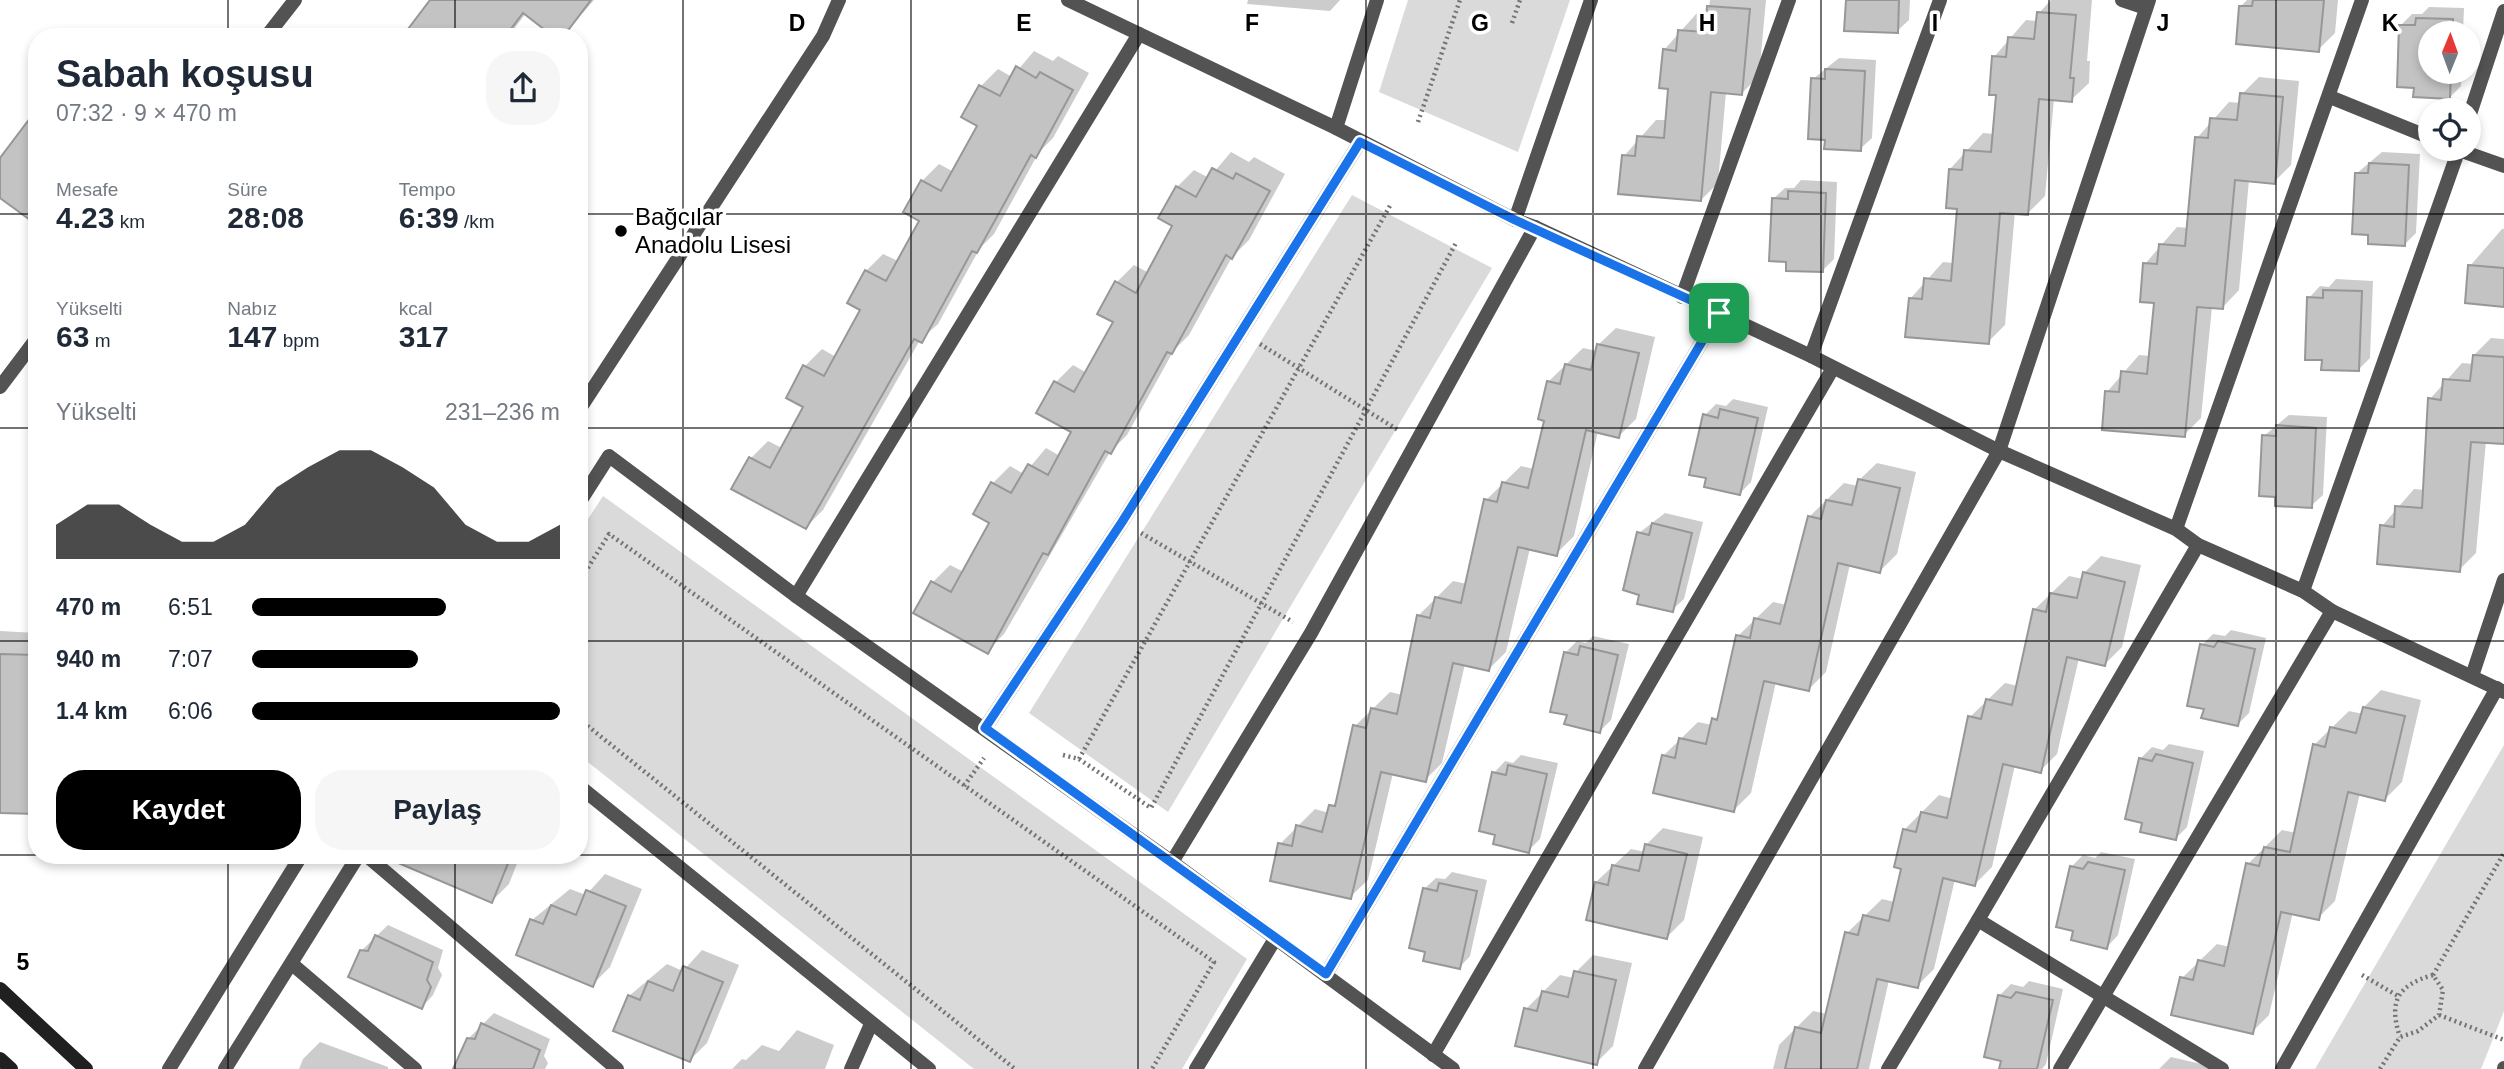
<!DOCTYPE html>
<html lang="tr">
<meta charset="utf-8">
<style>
:root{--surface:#fff;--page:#f6f6f7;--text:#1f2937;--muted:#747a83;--accent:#000}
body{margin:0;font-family:Helvetica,sans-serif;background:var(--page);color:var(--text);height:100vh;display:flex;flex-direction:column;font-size:26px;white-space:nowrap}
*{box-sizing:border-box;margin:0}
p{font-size:23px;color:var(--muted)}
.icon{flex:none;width:38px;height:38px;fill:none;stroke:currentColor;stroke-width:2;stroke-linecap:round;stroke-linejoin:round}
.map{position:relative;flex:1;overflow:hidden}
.details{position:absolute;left:28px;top:28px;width:560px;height:836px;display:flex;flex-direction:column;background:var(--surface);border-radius:28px;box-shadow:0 4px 10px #0003}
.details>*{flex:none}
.needle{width:46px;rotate:1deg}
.tools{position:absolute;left:2418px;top:21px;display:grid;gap:14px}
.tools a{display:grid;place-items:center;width:63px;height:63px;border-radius:50%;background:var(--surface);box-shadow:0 4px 10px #0003;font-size:35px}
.pin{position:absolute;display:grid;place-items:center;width:60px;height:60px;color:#fff;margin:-30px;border-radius:14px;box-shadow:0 4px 10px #0006}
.round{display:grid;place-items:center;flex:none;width:74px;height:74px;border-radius:28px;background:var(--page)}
.summary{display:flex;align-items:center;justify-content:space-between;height:119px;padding:0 28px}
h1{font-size:38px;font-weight:700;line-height:52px}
.metrics{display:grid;grid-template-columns:repeat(3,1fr);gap:10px;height:119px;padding:7px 28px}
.metrics div{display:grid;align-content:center}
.metrics b{font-size:30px;font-weight:700}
.metrics small{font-size:19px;font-weight:400}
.metrics p{font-size:19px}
.chart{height:196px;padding:14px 28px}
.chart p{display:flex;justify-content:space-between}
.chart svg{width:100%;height:126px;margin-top:7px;fill:var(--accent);opacity:.7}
.primary-button{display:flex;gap:14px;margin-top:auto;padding:14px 28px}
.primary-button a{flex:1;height:80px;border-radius:28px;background:var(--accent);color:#fff;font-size:28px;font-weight:700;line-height:80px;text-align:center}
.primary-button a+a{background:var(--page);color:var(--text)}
ul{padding:0 28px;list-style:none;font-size:23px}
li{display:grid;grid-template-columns:112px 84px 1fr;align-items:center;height:52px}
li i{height:18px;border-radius:9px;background:var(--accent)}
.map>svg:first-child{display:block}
</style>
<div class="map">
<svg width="2504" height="1069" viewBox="0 0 2504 1069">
<rect width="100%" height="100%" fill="#fff"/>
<!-- green -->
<g fill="#dadada">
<path d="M1408 0H1570L1518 152 1379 92Z"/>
<path d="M1352 195 1492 268 1168 812 1029 713Z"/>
<path d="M603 496 1247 959 1182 1069H974L579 755V533Z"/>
<path d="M2504 745V1011L2481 1069H2315Z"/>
</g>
<!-- shadow -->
<g fill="#0003">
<path d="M432 0H594L562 37 526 13 508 37H405Z"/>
<path d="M1248 0H1340L1330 11 1247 4Z"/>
<path d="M1710 0H1766L1759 76 1742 93 1726 92 1718 183 1701 200 1624 156 1656 120H1667L1670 87 1664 50 1697 13 1708 15Z"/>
<path d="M1847 0H1910L1909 20 1897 31Z"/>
<path d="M2051 0H2092L2087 61H2090L2089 83 2071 100 2054 99 2045 196 2028 213 2015 212 2005 325 1988 342 1910 299 1943 262 1954 263 1959 207 1950 169 1983 133 1994 134 1998 94 1994 57 2026 20 2038 21 2039 13Z"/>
<path d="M2247 0H2338L2335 33 2318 50 2241 6Z"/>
<path d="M2429 7 2464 8 2463 33H2431V72H2462L2461 86 2450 97 2415 87 2401 25 2412 14H2422Z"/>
<path d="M1034 51 1053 61 1058 56 1089 73 1053 138 1039 152 994 234 980 248 938 324 920 340 823 510 806 527 734 488 751 458 768 441 782 448 805 406V366L822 349 836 357 862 309 849 302 866 271 883 254 898 261 921 220 922 181 939 164 954 172 980 125 964 116 981 86 998 69 1012 77Z"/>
<path d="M1839 58 1876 60 1872 138 1860 149 1826 139 1813 79Z"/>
<path d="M2259 77 2299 81 2291 165 2274 182 2249 180 2239 290 2222 308 2212 307 2201 418 2184 435 2107 392 2139 355 2151 356 2156 302 2145 264 2177 227 2189 228 2197 138 2229 102 2241 103 2242 94Z"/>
<path d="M1231 152 1249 162 1254 157 1285 174 1249 240 1232 257 1189 335 1174 350 1127 435 1110 452 1004 634 987 651 915 612 933 582 950 565 964 572 992 522 975 513 993 483 1010 466 1024 474 1046 448 1060 456 1073 432 1039 413 1056 382 1073 365 1087 373 1115 322 1100 313 1117 282 1134 265 1149 273 1174 225 1177 187 1194 170 1209 178Z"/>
<path d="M2382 152 2420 154 2416 233 2405 244 2356 174Z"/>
<path d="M1801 180 1837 182 1834 259 1822 271 1773 199 1785 188H1794Z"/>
<path d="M2502 229H2504V305L2470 266Z"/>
<path d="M2336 279 2373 281 2370 358 2358 370 2323 359 2309 298 2320 286 2329 287Z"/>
<path d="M1616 328 1655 337 1636 419 1619 436 1598 431 1574 536 1556 554 1530 548 1506 652 1489 669 1465 664 1442 763 1425 780 1393 773 1368 880 1350 897 1280 844 1315 809 1329 813 1338 798 1355 726 1390 692 1403 695 1418 616 1453 581 1467 584 1486 500 1521 466 1534 469 1546 419 1548 382 1583 348 1597 351 1598 345Z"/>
<path d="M2491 338 2504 339V443L2486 441 2476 553 2459 570 2382 526 2414 489 2425 490 2430 399 2462 363 2474 364V355Z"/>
<path d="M1733 399 1768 407 1751 482 1740 493 1705 415 1716 404 1726 406Z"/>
<path d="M2289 415 2327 417 2323 495 2311 506 2264 436Z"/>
<path d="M1877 463 1916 472 1897 554 1880 571 1850 564 1826 672 1808 690 1776 682 1751 793 1734 810 1663 756 1698 722 1712 725 1721 711 1738 636 1773 602 1787 605 1809 517 1844 483 1858 486 1859 480Z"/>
<path d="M1665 513 1703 522 1684 599 1672 610 1639 533Z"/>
<path d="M2101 556 2141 565 2122 647 2105 664 2079 658 2057 754 2040 771 2015 765 1992 867 1975 884 1955 879 1934 969 1917 986 1889 980 1869 1069H1773L1779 1045 1813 1011 1827 1014 1847 933 1882 899 1895 902 1903 867 1904 830 1939 795 1953 799 1970 717 2005 683 2018 686 2034 610 2069 576 2083 579 2084 573Z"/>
<path d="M2231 630 2266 638 2249 713 2238 724 2206 708 2202 645 2213 634 2225 636Z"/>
<path d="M0 631 37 633V812L0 811Z"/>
<path d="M1593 636 1629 644 1611 720 1600 731 1569 714 1565 653 1577 641 1586 643Z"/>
<path d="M2381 690 2421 700 2402 782 2385 799 2360 793 2335 901 2318 918 2293 912 2269 1015 2252 1032 2182 978 2217 944 2230 947 2248 864 2282 830 2296 833 2314 745 2349 711 2363 714 2364 707Z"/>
<path d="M2169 744 2204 751 2187 827 2176 838 2144 822 2140 759 2152 747 2163 750Z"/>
<path d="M1521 755 1558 763 1540 839 1528 851 1497 834 1494 773 1505 761 1513 763Z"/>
<path d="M1663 828 1703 837 1684 920 1667 937 1596 882 1631 849 1645 852 1646 845Z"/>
<path d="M2101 852 2135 859 2118 935 2107 947 2075 930 2071 867 2083 855 2095 858Z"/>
<path d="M423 856H520L509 884 492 901 417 870Z"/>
<path d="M1452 872 1487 880 1470 956 1459 968 1424 889 1436 878 1445 879Z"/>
<path d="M605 874 642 889 610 967 593 984 532 920 570 889 586 895Z"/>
<path d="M388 925 443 950 438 968 442 975 433 995 422 1007 361 951Z"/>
<path d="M702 950 739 965 707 1043 690 1060 629 996 667 964 683 971Z"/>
<path d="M1593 955 1632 963 1613 1046 1596 1063 1526 1009 1560 975 1574 978 1576 972Z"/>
<path d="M2029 981 2063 989 2046 1064 2042 1069H2004L1999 996 2011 984 2023 987Z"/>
<path d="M494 1013 550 1039 544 1056 548 1063 545 1069H469L468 1039Z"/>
<path d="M797 1030 834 1045 825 1069H732L742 1059 746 1060 762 1045 779 1051Z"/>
<path d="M320 1042 388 1067V1069H299L303 1059Z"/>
<path d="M2171 1057 2210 1066 2209 1069H2159Z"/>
</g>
<!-- building -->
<g fill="#c3c3c3" stroke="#979797" stroke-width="2">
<path d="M430 0H591L563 37H554L523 13 505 37H402Z"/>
<path d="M1846 0H1899L1898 33 1844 31Z"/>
<path d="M2253 0H2324L2319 52 2236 44 2239 6H2252Z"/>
<path d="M1707 6 1750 9 1742 95 1711 92 1701 201 1618 194 1622 155 1635 156 1637 136 1664 138 1668 89 1659 88 1663 49 1676 51 1678 30 1705 32Z"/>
<path d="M2037 12 2076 15 2070 78H2074L2072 102 2039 99 2028 215 2000 213 1989 344 1905 337 1909 298 1922 299 1924 278 1951 281 1957 209 1946 208 1949 169 1962 170 1964 150 1991 152 1996 95H1989L1992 56 2006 57 2008 37 2034 39Z"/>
<path d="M2416 18 2453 19V33H2431V72H2451L2450 99 2413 97 2414 88 2397 87 2399 25H2415Z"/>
<path d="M1016 66 1036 78 1040 72 1073 90 1036 158 1031 155 977 253 972 251 922 343 914 339 806 529 731 489 749 457 770 468 803 407 786 398 803 365 824 376 860 310 847 303 865 270 886 281 919 221 903 212 921 180 941 191 977 126 961 117 979 85 1000 96Z"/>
<path d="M1825 69 1865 71 1861 151 1824 149 1825 140 1808 139 1811 78 1825 79Z"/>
<path d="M2240 93 2283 97 2275 184 2235 180 2223 309 2197 307 2185 437 2102 430 2105 391 2119 392 2121 371 2147 374 2154 303 2140 302 2143 263 2157 264 2159 244 2185 246 2195 137 2208 138 2210 118 2237 120Z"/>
<path d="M37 109V225L0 198V158Z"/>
<path d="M2369 163 2409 165 2405 246 2368 244V235L2352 234 2355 173H2368Z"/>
<path d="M1212 168 1233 179 1236 173 1270 191 1232 259 1226 255 1172 354 1167 352 1111 454 1105 451 1048 555 1043 553 988 654 913 613 931 581 951 592 989 523 973 514 991 482 1011 493 1028 464 1048 475 1071 432 1036 413 1054 381 1074 392 1113 322 1097 314 1115 281 1136 293 1172 226 1158 218 1176 186 1196 197Z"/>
<path d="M1788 191 1826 193 1823 272 1786 271V262L1769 261 1772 198 1788 199Z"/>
<path d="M2468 265 2504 268V307L2465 303Z"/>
<path d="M2323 290 2362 291 2359 371 2321 370 2322 360H2305L2307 297 2323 298Z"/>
<path d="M1597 344 1639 353 1619 438 1586 430 1557 556 1518 547 1489 671 1453 663 1426 782 1381 772 1351 899 1270 881 1278 843 1292 846 1296 825 1322 832 1329 805 1335 806 1353 725 1366 728 1371 708 1397 714 1417 615 1430 618 1435 597 1461 603 1484 499 1497 502 1502 482 1528 488 1544 421 1538 419 1547 381 1560 384 1565 364 1591 370Z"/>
<path d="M2473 355 2504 357V444L2471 442 2460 572 2377 564 2380 525 2394 527 2395 506 2422 508 2428 398 2441 400 2443 379 2470 381Z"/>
<path d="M1720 409 1758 418 1740 495 1704 487 1706 478 1689 475 1703 414 1718 418Z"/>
<path d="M2276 425 2316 428 2312 508 2275 506V497L2259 496 2262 435 2276 436Z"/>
<path d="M1858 479 1900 488 1880 573 1838 563 1809 691 1764 681 1734 812 1653 793 1662 755 1675 758 1679 738 1706 744 1712 718 1717 720 1736 635 1750 638 1754 618 1780 624 1808 516 1821 519 1826 500 1852 505Z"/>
<path d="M1652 523 1692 533 1673 612 1637 604 1639 595 1623 590 1637 532 1649 535Z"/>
<path d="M2083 572 2125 582 2105 666 2067 657 2041 773 2003 764 1975 886 1943 878 1918 988 1877 979 1857 1069H1785L1795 1027 1821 1033 1845 932 1858 935 1863 915 1889 921 1901 869 1894 867 1903 829 1916 832 1921 812 1947 818 1968 716 1981 719 1986 699 2012 705 2033 609 2046 612 2050 593 2077 598Z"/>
<path d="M2218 641 2255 649 2238 726 2201 718 2204 709 2187 706 2200 644 2214 647Z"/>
<path d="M1580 646 1618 655 1600 733 1564 724 1567 715 1550 712 1564 652 1578 655Z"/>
<path d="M0 654 37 655V814L0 813Z"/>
<path d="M2363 707 2405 716 2385 801 2348 792 2319 920 2281 912 2253 1034 2171 1015 2180 977 2193 980 2198 960 2224 966 2246 863 2259 866 2264 847 2290 852 2313 744 2325 747 2330 727 2356 733Z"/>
<path d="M2156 754 2193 763 2176 840 2140 832 2142 823 2125 819 2139 758 2152 761Z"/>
<path d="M1508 765 1547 774 1529 853 1493 844 1495 835 1479 831 1492 772 1506 775Z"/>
<path d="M1645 844 1687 854 1667 939 1586 920 1595 882 1608 885 1612 865 1639 871Z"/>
<path d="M382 856H511L492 903Z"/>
<path d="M2088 862 2125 870 2107 949 2071 940 2073 931 2056 927 2070 866 2083 869Z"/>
<path d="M1439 883 1477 891 1460 969 1423 961 1425 952 1409 948 1423 888 1437 891Z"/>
<path d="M586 890 626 906 593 987 516 955 530 919 543 924 551 905 576 915Z"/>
<path d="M375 935 433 962 427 980 431 987 422 1009 348 977 360 950 368 951Z"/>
<path d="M683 966 723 982 690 1062 613 1031 628 995 640 1000 648 981 673 991Z"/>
<path d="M1574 971 1616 980 1597 1065 1515 1046 1524 1008 1537 1011 1542 991 1568 997Z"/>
<path d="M2016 992 2053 1000 2037 1069H1999L2001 1061 1984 1057 1998 995 2011 998Z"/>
<path d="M481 1023 540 1050 533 1069H453L467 1038 475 1039Z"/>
</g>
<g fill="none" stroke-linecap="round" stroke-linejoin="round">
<!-- path -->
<g stroke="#757575" stroke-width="4.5" stroke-dasharray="2 3.5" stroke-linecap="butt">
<path d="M1512 23 1520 0"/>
<path d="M1418 122 1460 0"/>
<path d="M1260 344 1398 430"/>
<path d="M1141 533 1293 622"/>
<path d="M579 582 609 534 1214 962 1152 1069"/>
<path d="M579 719 1015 1069"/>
<path d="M1063 755 1079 759 1151 808 1457 241"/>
<path d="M1079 759 1391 204"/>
<path d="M964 786 984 758"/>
<path d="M2362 975 2398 996"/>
<path d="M2433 975 2504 853"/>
<path d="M2439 1015 2504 1040"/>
<path d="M2380 1069 2400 1037 2418 1031 2439 1015 2443 990 2433 975C2398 985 2388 1001 2400 1037"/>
</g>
<!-- lane -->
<g stroke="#535353" stroke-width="14">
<path d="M1068 0 1336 128 1515 220 1535 227 1811 356 1999 451 2176 529 2198 545 2303 591 2332 611 2504 692"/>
<path d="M2122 0 2146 8"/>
<path d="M2330 97 2431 138"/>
<path d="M2469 117 2504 11"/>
<path d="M1336 128 1377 0"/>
<path d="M2456 149 2504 166"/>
<path d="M1515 220 1591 0"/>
<path d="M1682 297 1789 0"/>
<path d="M1811 356 1940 0"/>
<path d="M579 503 609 456 796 596 1172 862 1453 1069"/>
<path d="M2176 529 2362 0"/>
<path d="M2303 591 2459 149"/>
<path d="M796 596 1139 34"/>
<path d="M2472 676 2504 580"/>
<path d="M985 728 1122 522 1360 142"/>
<path d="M579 786 929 1069"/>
<path d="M367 856 617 1069"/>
<path d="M1172 862 1311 633 1535 227"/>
<path d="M1978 920 2198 545"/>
<path d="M292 964 415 1069"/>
<path d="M1326 974 1719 313"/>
<path d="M1433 1055 1833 368"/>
<path d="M225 1069 358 856"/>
<path d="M851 1069 871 1024"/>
<path d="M1196 1069 1275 939"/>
<path d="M1645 1069 1999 451 2149 0"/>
<path d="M1888 1069 1978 920 2222 1069"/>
<path d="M2060 1069 2332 611"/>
<path d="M2282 1069 2497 688"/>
<path d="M2504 1069V1068"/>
</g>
<!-- street -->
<g stroke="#535353" stroke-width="14">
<path d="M266 37 295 0"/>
<path d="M0 387 37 338"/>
<path d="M579 410 823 36 839 0"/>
<path d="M169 1069 301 856"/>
</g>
<!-- secondary -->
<g stroke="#202020" stroke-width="14">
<path d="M0 989 86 1069"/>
<path d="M0 1059 11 1069"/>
</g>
</g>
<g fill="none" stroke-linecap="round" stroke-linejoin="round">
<!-- route casing -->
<g stroke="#fff" stroke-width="14">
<path id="route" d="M1360 142 1515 220 1719 313 1326 974 985 728 1122 522Z"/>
</g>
<!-- route -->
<use href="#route" stroke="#1a73e8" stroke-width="9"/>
</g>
<!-- grid -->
<path fill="none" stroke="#000" stroke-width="2" stroke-opacity="0.55" d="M228 0V37M455 0V37M683 0V1069M911 0V1069M1138 0V1069M1366 0V1069M1593 0V1069M1821 0V1069M2049 0V1069M2276 0V1069M0 214H37M579 214H2504M0 428H37M579 428H2504M0 641H37M579 641H2504M0 855H37M579 855H2504M228 856V1069M455 856V1069"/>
<!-- markers -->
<circle fill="#000" stroke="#fff" stroke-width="2.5" cx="621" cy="231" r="7"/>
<g text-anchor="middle" stroke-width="7" stroke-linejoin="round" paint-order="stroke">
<!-- poi labels -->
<g font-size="24" fill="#000" stroke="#fff" text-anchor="start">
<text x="635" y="225">Bağcılar<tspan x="635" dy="28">Anadolu Lisesi</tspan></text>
</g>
</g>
<g font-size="23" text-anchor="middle" font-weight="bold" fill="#000" stroke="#fff" stroke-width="7" stroke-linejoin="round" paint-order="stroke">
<text x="797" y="31">D</text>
<text x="1024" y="31">E</text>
<text x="1252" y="31">F</text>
<text x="1480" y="31">G</text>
<text x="1707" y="31">H</text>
<text x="1935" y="31">I</text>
<text x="2163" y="31">J</text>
<text x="2390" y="31">K</text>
<text x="23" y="970">5</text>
</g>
</svg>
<div class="tools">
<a><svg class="needle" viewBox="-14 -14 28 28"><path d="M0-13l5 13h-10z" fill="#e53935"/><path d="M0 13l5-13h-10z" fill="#747a83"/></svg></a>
<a><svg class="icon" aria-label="locate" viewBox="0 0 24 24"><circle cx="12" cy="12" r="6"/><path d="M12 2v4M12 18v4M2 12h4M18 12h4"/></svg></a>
</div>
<div class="pin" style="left:1719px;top:313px;background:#1e9e55"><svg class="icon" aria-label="arrive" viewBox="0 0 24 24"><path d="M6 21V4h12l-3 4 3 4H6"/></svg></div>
<section class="details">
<div class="summary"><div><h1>Sabah koşusu</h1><p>07:32 · 9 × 470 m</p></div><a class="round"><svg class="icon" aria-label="share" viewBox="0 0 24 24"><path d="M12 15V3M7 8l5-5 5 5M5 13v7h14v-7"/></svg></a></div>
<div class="metrics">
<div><p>Mesafe</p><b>4.23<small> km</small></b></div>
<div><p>Süre</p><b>28:08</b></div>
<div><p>Tempo</p><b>6:39<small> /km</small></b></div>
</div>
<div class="metrics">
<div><p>Yükselti</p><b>63<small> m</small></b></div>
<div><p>Nabız</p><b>147<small> bpm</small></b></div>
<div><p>kcal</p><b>317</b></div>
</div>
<div class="chart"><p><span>Yükselti</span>231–236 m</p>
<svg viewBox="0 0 160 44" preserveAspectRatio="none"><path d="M0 44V32L10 25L20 25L30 32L40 38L50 38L60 32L70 19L80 12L90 6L100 6L110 12L120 19L130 32L140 38L150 38L160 32V44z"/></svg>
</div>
<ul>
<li><b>470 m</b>6:51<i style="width:63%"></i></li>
<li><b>940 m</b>7:07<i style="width:54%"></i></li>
<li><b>1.4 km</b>6:06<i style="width:100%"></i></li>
</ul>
<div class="primary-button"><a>Kaydet</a><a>Paylaş</a></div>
</section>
</div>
